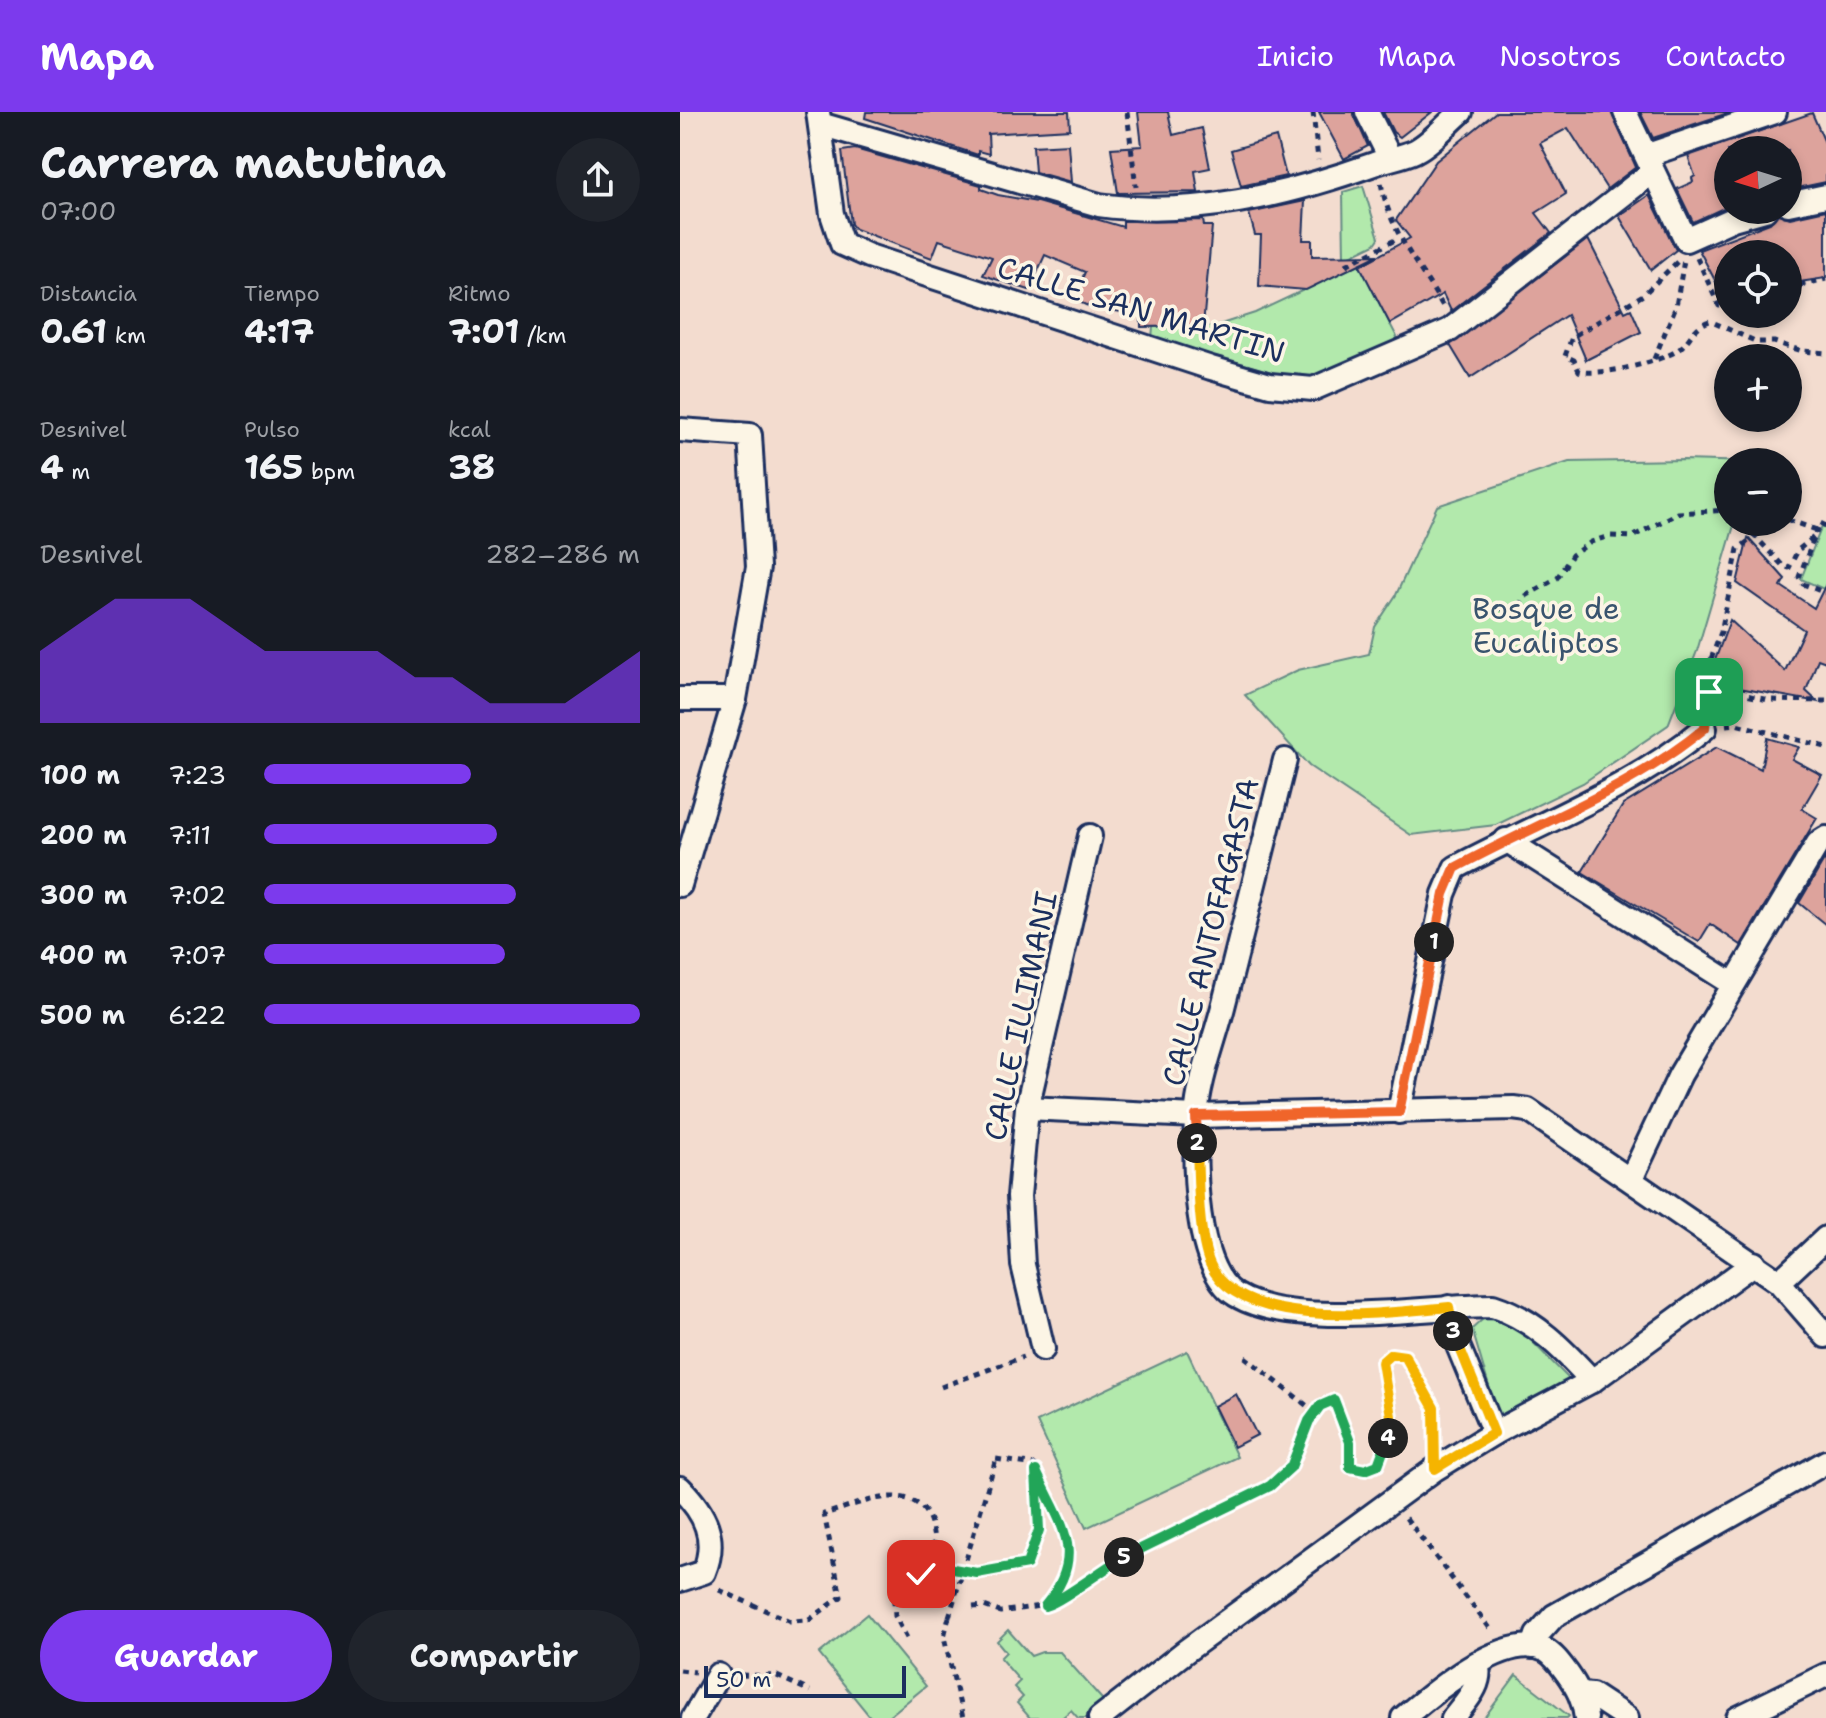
<!DOCTYPE html>
<html lang="es">
<meta charset="utf-8">
<style>
:root{--surface:#171b24;--page:#20242c;--text:#f1f3f6;--muted:#9ea1a6;--accent:#7c3aed}
body{margin:0;font-family:"Shantell Sans",sans-serif;background:var(--page);color:var(--text);height:100vh;display:flex;flex-direction:column;font-size:30px;white-space:nowrap}
*{box-sizing:border-box;margin:0}
p{font-size:26px;color:var(--muted)}
.icon{flex:none;width:44px;height:44px;fill:none;stroke:currentColor;stroke-width:2;stroke-linecap:round;stroke-linejoin:round}
.map{position:relative;flex:1;overflow:hidden}
.side{display:flex;flex-direction:column;background:var(--surface);width:680px}
.side>*{flex:none}
.needle{width:52px;rotate:266deg}
.buttons{position:absolute;left:1034px;top:24px;display:grid;gap:16px}
.buttons a{display:grid;place-items:center;width:88px;height:88px;border-radius:50%;background:var(--surface);box-shadow:0 4px 12px #0003;font-size:40px}
.scale{position:absolute;left:24px;bottom:20px;width:202px;box-sizing:border-box;padding-left:8px;border:4px solid #1b2f5e;border-top:0;font-size:22px;line-height:28px;white-space:nowrap;color:#1b2f5e;-webkit-text-stroke:6px #fcf5e5;paint-order:stroke}
.pin{position:absolute;display:grid;place-items:center;width:68px;height:68px;color:#fff;margin:-34px;border-radius:16px;box-shadow:0 4px 12px #0006}
.km{position:absolute;width:40px;height:40px;margin:-20px;border-radius:50%;background:#222;color:#fff;font-size:22px;line-height:40px;text-align:center}
.round{display:grid;place-items:center;flex:none;width:84px;height:84px;border-radius:42px;background:var(--page)}
.headline{display:flex;align-items:center;justify-content:space-between;height:136px;padding:0 40px}
h1{font-size:44px;font-weight:700;line-height:60px}
.figures{display:grid;grid-template-columns:repeat(3,1fr);gap:12px;height:136px;padding:8px 40px}
.figures div{display:grid;align-content:center}
.figures b{font-size:34px;font-weight:700}
.figures small{font-size:22px;font-weight:400}
.figures p{font-size:22px}
.chart{height:224px;padding:16px 40px}
.chart p{display:flex;justify-content:space-between}
.chart svg{width:100%;height:144px;margin-top:8px;fill:var(--accent);opacity:.7}
.action{display:flex;gap:16px;margin-top:auto;padding:16px 40px}
.action a{flex:1;height:92px;border-radius:48px;background:var(--accent);color:#fff;font-size:32px;font-weight:700;line-height:92px;text-align:center}
.action a+a{background:var(--page);color:var(--text)}
ul{padding:0 40px;list-style:none;font-size:26px}
li{display:grid;grid-template-columns:128px 96px 1fr;align-items:center;height:60px}
li i{height:20px;border-radius:10px;background:var(--accent)}
header{display:flex;align-items:center;gap:48px;box-sizing:border-box;height:112px;padding:0 40px;background:var(--accent);color:#fff}
header strong{font-size:38px}
nav{display:flex;gap:44px;margin-inline-start:auto;font-size:28px}
main{display:flex;flex:1;min-height:0}
.map>svg:first-child{display:block}
</style>
<header>
<strong>Mapa</strong>
<nav><a>Inicio</a><a>Mapa</a><a>Nosotros</a><a>Contacto</a></nav>
</header>
<main>
<section class="side">
<div class="headline"><div><h1>Carrera matutina</h1><p>07:00</p></div><a class="round"><svg class="icon" aria-label="share" viewBox="0 0 24 24"><path d="M12 15V3M7 8l5-5 5 5M5 13v7h14v-7"/></svg></a></div>
<div class="figures">
<div><p>Distancia</p><b>0.61<small> km</small></b></div>
<div><p>Tiempo</p><b>4:17</b></div>
<div><p>Ritmo</p><b>7:01<small> /km</small></b></div>
</div>
<div class="figures">
<div><p>Desnivel</p><b>4<small> m</small></b></div>
<div><p>Pulso</p><b>165<small> bpm</small></b></div>
<div><p>kcal</p><b>38</b></div>
</div>
<div class="chart"><p><span>Desnivel</span>282–286 m</p>
<svg viewBox="0 0 160 44" preserveAspectRatio="none"><path d="M0 44V22L10 14L20 6L30 6L40 6L50 14L60 22L70 22L80 22L90 22L100 30L110 30L120 38L130 38L140 38L150 30L160 22V44z"/></svg>
</div>
<ul>
<li><b>100 m</b>7:23<i style="width:55%"></i></li>
<li><b>200 m</b>7:11<i style="width:62%"></i></li>
<li><b>300 m</b>7:02<i style="width:67%"></i></li>
<li><b>400 m</b>7:07<i style="width:64%"></i></li>
<li><b>500 m</b>6:22<i style="width:100%"></i></li>
</ul>
<div class="action"><a>Guardar</a><a>Compartir</a></div>
</section>
<div class="map">
<svg width="1146" height="1606" viewBox="0 0 1146 1606">
<rect width="100%" height="100%" fill="#f3dccf"/>
<filter id="ink" filterUnits="userSpaceOnUse"><feTurbulence type="fractalNoise" baseFrequency=".0125" numOctaves="2"/><feDisplacementMap in="SourceGraphic" scale="16" xChannelSelector="R" yChannelSelector="G"/><feConvolveMatrix kernelMatrix="1 2 1 2 8 2 1 2 1" color-interpolation-filters="sRGB"/></filter>
<g filter="url(#ink)">
<!-- green -->
<g fill="#b2e9ac" stroke="#668c85" stroke-width="2">
<path d="M683 74 699 126 695 132 664 147 663 80Z"/>
<path d="M679 152 719 229 626 267H616L472 226 473 215 535 214 575 201Z"/>
<path d="M1004 348 1073 350H1048V410H1055L1017 539 988 613 903 671 816 713 731 723 629 654 565 583 618 558 689 542 695 515 716 483 757 394 889 350Z"/>
<path d="M1142 414 1146 416V478L1121 467Z"/>
<path d="M803 1207H830L891 1269 820 1312 792 1217Z"/>
<path d="M507 1239 557 1345 406 1416 357 1310Z"/>
<path d="M187 1502 246 1574 207 1606H191L139 1542Z"/>
<path d="M328 1518 351 1544 362 1540H380L429 1595 417 1606H398L391 1598 382 1606H350L337 1591 343 1585 334 1575 340 1569 320 1546 326 1540 317 1529Z"/>
<path d="M836 1563 889 1604 887 1606H804Z"/>
</g>
<!-- building -->
<g fill="#dda39c" stroke="#1b2f5e" stroke-width="2">
<path d="M186 0H389L390 17 308 22 309 42 298 39V43L185 6Z"/>
<path d="M458 0H488L493 23 522 16 530 56 515 59 518 80 438 81 431 36 462 34Z"/>
<path d="M639 0H673L688 34 664 47Z"/>
<path d="M703 0H752L720 25 713 20Z"/>
<path d="M816 0H931L956 55 927 77 888 16 860 31 886 82 856 101 871 121 771 199 763 182 710 212 680 154 730 126 716 108 756 49Z"/>
<path d="M960 0H1051L973 26Z"/>
<path d="M1132 1 1146 33V70L1108 78V38H1048V94L1013 110 997 77 1013 70 1012 66 1015 64 1008 44Z"/>
<path d="M596 25 606 64 561 74 551 38Z"/>
<path d="M388 32 391 70 355 60 353 34Z"/>
<path d="M175 37 301 73V77L318 83 357 90 443 115V109L523 108 524 114H532L523 214 461 215V203L410 195 393 187 405 160 365 143 349 178 303 163 312 145 259 128 252 146 175 117 171 112 162 39Z"/>
<path d="M969 83 996 138 971 158 939 104Z"/>
<path d="M625 89 623 128H632V144L698 143 626 178 579 174 581 123H575L569 101Z"/>
<path d="M1146 98V166L1113 171 1108 142H1048V193L1019 138 1090 111 1098 102 1110 106Z"/>
<path d="M908 127 945 200 951 197 961 220 906 248 887 203 790 266 770 233Z"/>
<path d="M1068 426 1105 467 1101 474 1134 496 1146 472V550L1138 547 1126 579 1138 590 1059 576 1028 567 1050 508 1105 559 1124 518 1057 471Z"/>
<path d="M1087 626 1119 635 1112 647 1142 663 1122 697 1137 706 1061 833 1030 812 1019 830 902 760 943 693 1037 635 1081 657Z"/>
<path d="M1146 745V813L1119 791Z"/>
<path d="M556 1282 577 1323 554 1335 534 1294Z"/>
</g>
<g fill="none" stroke-linecap="round" stroke-linejoin="round">
<!-- street casing -->
<g stroke="#1b2f5e" stroke-width="28">
<g id="street">
<path d="M138 0 152 102 162 132 189 144 531 256 590 273 633 277 770 218 972 60"/>
<path d="M687 0 710 46"/>
<path d="M945 0 1006 128 1053 107 1085 98"/>
<path d="M140 12 419 93C512 106 607 83 694 52 707 47 722 45 735 39 751 31 767 12 781 0"/>
<path d="M968 43 1095 0"/>
<path d="M1108 92 1146 84"/>
<path d="M0 318 70 323 78 455 55 587 0 773"/>
<path d="M0 587H55"/>
<path d="M605 648C584 731 564 813 543 895 534 930 518 970 516 1006 514 1052 514 1157 556 1183 614 1218 746 1194 813 1194 854 1207 884 1238 912 1269"/>
<path d="M826 728 1053 872"/>
<path d="M347 996 516 1004 833 996 848 998 1099 1170 1146 1224"/>
<path d="M719 1000 764 782 775 756C859 711 950 678 1025 616"/>
<path d="M951 1067 1000 963 1138 731 1146 726"/>
<path d="M1099 1170 1146 1126"/>
<path d="M769 1195 774 1224 814 1321"/>
<path d="M363 1237 343 1153 339 1084 347 996 410 724"/>
<path d="M0 1376C25 1401 38 1426 24 1460L0 1468"/>
<path d="M853 1535 857 1523 874 1504 1146 1350"/>
<path d="M900 1582 912 1583 947 1606"/>
<path d="M13 1606 38 1563"/>
<path d="M420 1606 506 1539 755 1357 814 1321 912 1269 1074 1151"/>
<path d="M723 1606C751 1582 825 1519 865 1538 874 1543 881 1553 887 1561 897 1575 904 1588 906 1606"/>
<path d="M773 1606C785 1590 804 1572 797 1551"/>
<path d="M1058 1606 1146 1563"/>
</g>
</g>
<!-- path -->
<g stroke="#1b2f5e" stroke-width="5" stroke-dasharray="6 6" stroke-linecap="butt">
<path d="M447 0 456 75"/>
<path d="M633 0 638 48"/>
<path d="M701 71C711 123 739 152 764 196"/>
<path d="M1017 146 1039 194H1048"/>
<path d="M997 150 963 183 892 225 885 244 894 248 899 259C918 265 981 250 998 238 1011 228 1013 214 1030 209L1077 230H1094L1122 239 1146 241"/>
<path d="M666 153 719 126"/>
<path d="M1108 176 1146 167"/>
<path d="M974 247 996 194 1004 148"/>
<path d="M1108 408 1137 418"/>
<path d="M1146 414 1140 411 1119 465 1123 472 1146 481"/>
<path d="M805 496 838 497 844 485 877 466 892 443 911 430 929 424 952 425 998 401 1048 398"/>
<path d="M1029 580 1023 569 1041 520 1058 437 1075 424 1103 454 1109 456 1118 438 1135 424"/>
<path d="M1026 596 1027 583 1032 575 1088 588 1146 589"/>
<path d="M1046 613 1056 612 1146 635"/>
<path d="M565 1245 635 1300"/>
<path d="M261 1275 343 1245"/>
<path d="M358 1365C381 1415 406 1444 366 1493"/>
<path d="M726 1406 812 1519"/>
<path d="M39 1478 110 1509 129 1508 161 1485 144 1402C175 1394 228 1367 248 1404 255 1416 254 1440 255 1454"/>
<path d="M293 1495 304 1494 320 1500 373 1492 414 1461 518 1406 590 1374 611 1355 640 1294 654 1288 670 1330V1355L685 1358 698 1353C713 1316 710 1288 702 1250L711 1242 725 1244C743 1269 757 1296 757 1328"/>
<path d="M269 1505 264 1525 283 1606"/>
<path d="M227 1526 215 1504 214 1489 223 1472 255 1454 297 1461 347 1452 359 1418 355 1353 316 1347"/>
<path d="M0 1558 15 1560"/>
<path d="M61 1563 97 1564 130 1579"/>
</g>
<!-- street -->
<use href="#street" stroke="#fcf5e5" stroke-width="22"/>
<!-- path-bridge -->
<path stroke="#1b2f5e" stroke-width="5" stroke-dasharray="6 6" stroke-linecap="butt" d="M269 1505 316 1347"/>
</g>
</g>
<g fill="none" stroke-linecap="round" stroke-linejoin="round" filter="url(#ink)">
<!-- split-1 casing -->
<g stroke="#fff" stroke-width="16">
<path id="split-1" d="M754 830 764 782 775 756C859 710 950 678 1025 616L1029 580"/>
</g>
<!-- split-2 casing -->
<g stroke="#fff" stroke-width="16">
<path id="split-2" d="M517 1031 516 1004 719 1000 754 830"/>
</g>
<!-- split-3 casing -->
<g stroke="#fff" stroke-width="16">
<path id="split-3" d="M517 1031C518 1062 518 1125 530 1152 561 1221 707 1201 769 1195L773 1219"/>
</g>
<!-- split-4 casing -->
<g stroke="#fff" stroke-width="16">
<path id="split-4" d="M708 1326 711 1304 702 1250 711 1242 725 1244 754 1296 755 1357 814 1321 773 1219"/>
</g>
<!-- split-5 casing -->
<g stroke="#fff" stroke-width="16">
<path id="split-5" d="M444 1445 590 1374 611 1355 629 1309 640 1294 654 1288 670 1330V1355L685 1358 698 1353 708 1326"/>
</g>
<!-- split-6 casing -->
<g stroke="#fff" stroke-width="16">
<path id="split-6" d="M241 1462 255 1454 297 1461 347 1452 359 1418 356 1359C380 1413 409 1441 365 1494 381 1490 424 1456 444 1445"/>
</g>
<!-- split-1 -->
<use href="#split-1" stroke="#f0652b" stroke-width="10"/>
<!-- split-2 -->
<use href="#split-2" stroke="#f0652b" stroke-width="10"/>
<!-- split-3 -->
<use href="#split-3" stroke="#f5b400" stroke-width="10"/>
<!-- split-4 -->
<use href="#split-4" stroke="#f5b400" stroke-width="10"/>
<!-- split-5 -->
<use href="#split-5" stroke="#22a559" stroke-width="10"/>
<!-- split-6 -->
<use href="#split-6" stroke="#22a559" stroke-width="10"/>
</g>
<g text-anchor="middle" stroke-width="7" stroke-linejoin="round" paint-order="stroke">
<!-- street labels -->
<g font-size="30" fill="#1b2f5e" stroke="#fcf5e5">
<text transform="translate(461 198) rotate(17)" y="10">CALLE SAN MARTIN</text>
<text transform="translate(531 820) rotate(-76)" y="10">CALLE ANTOFAGASTA</text>
<text transform="translate(341 904) rotate(-78)" y="10">CALLE ILLIMANI</text>
</g>
<!-- park labels -->
<g font-size="30" fill="#39546e" stroke="#fcf5e5">
<text x="866" y="507">Bosque de<tspan x="866" dy="34">Eucaliptos</tspan></text>
</g>
</g>
</svg>
<div class="buttons">
<a><svg class="needle" viewBox="-14 -14 28 28"><path d="M0-13l5 13h-10z" fill="#e53935"/><path d="M0 13l5-13h-10z" fill="#9ea1a6"/></svg></a>
<a><svg class="icon" aria-label="locate" viewBox="0 0 24 24"><circle cx="12" cy="12" r="6"/><path d="M12 2v4M12 18v4M2 12h4M18 12h4"/></svg></a>
<a>+</a>
<a>−</a>
</div>
<div class="scale">50 m</div>
<div class="pin" style="left:1029px;top:580px;background:#1e9e55"><svg class="icon" aria-label="arrive" viewBox="0 0 24 24"><path d="M6 21V4h12l-3 4 3 4H6"/></svg></div>
<div class="pin" style="left:241px;top:1462px;background:#d93025"><svg class="icon" aria-label="check" viewBox="0 0 24 24"><path d="M5 12l5 5 9-10"/></svg></div>
<b class="km" style="left:754px;top:830px">1</b>
<b class="km" style="left:517px;top:1031px">2</b>
<b class="km" style="left:773px;top:1219px">3</b>
<b class="km" style="left:708px;top:1326px">4</b>
<b class="km" style="left:444px;top:1445px">5</b>
</div>
</main>
